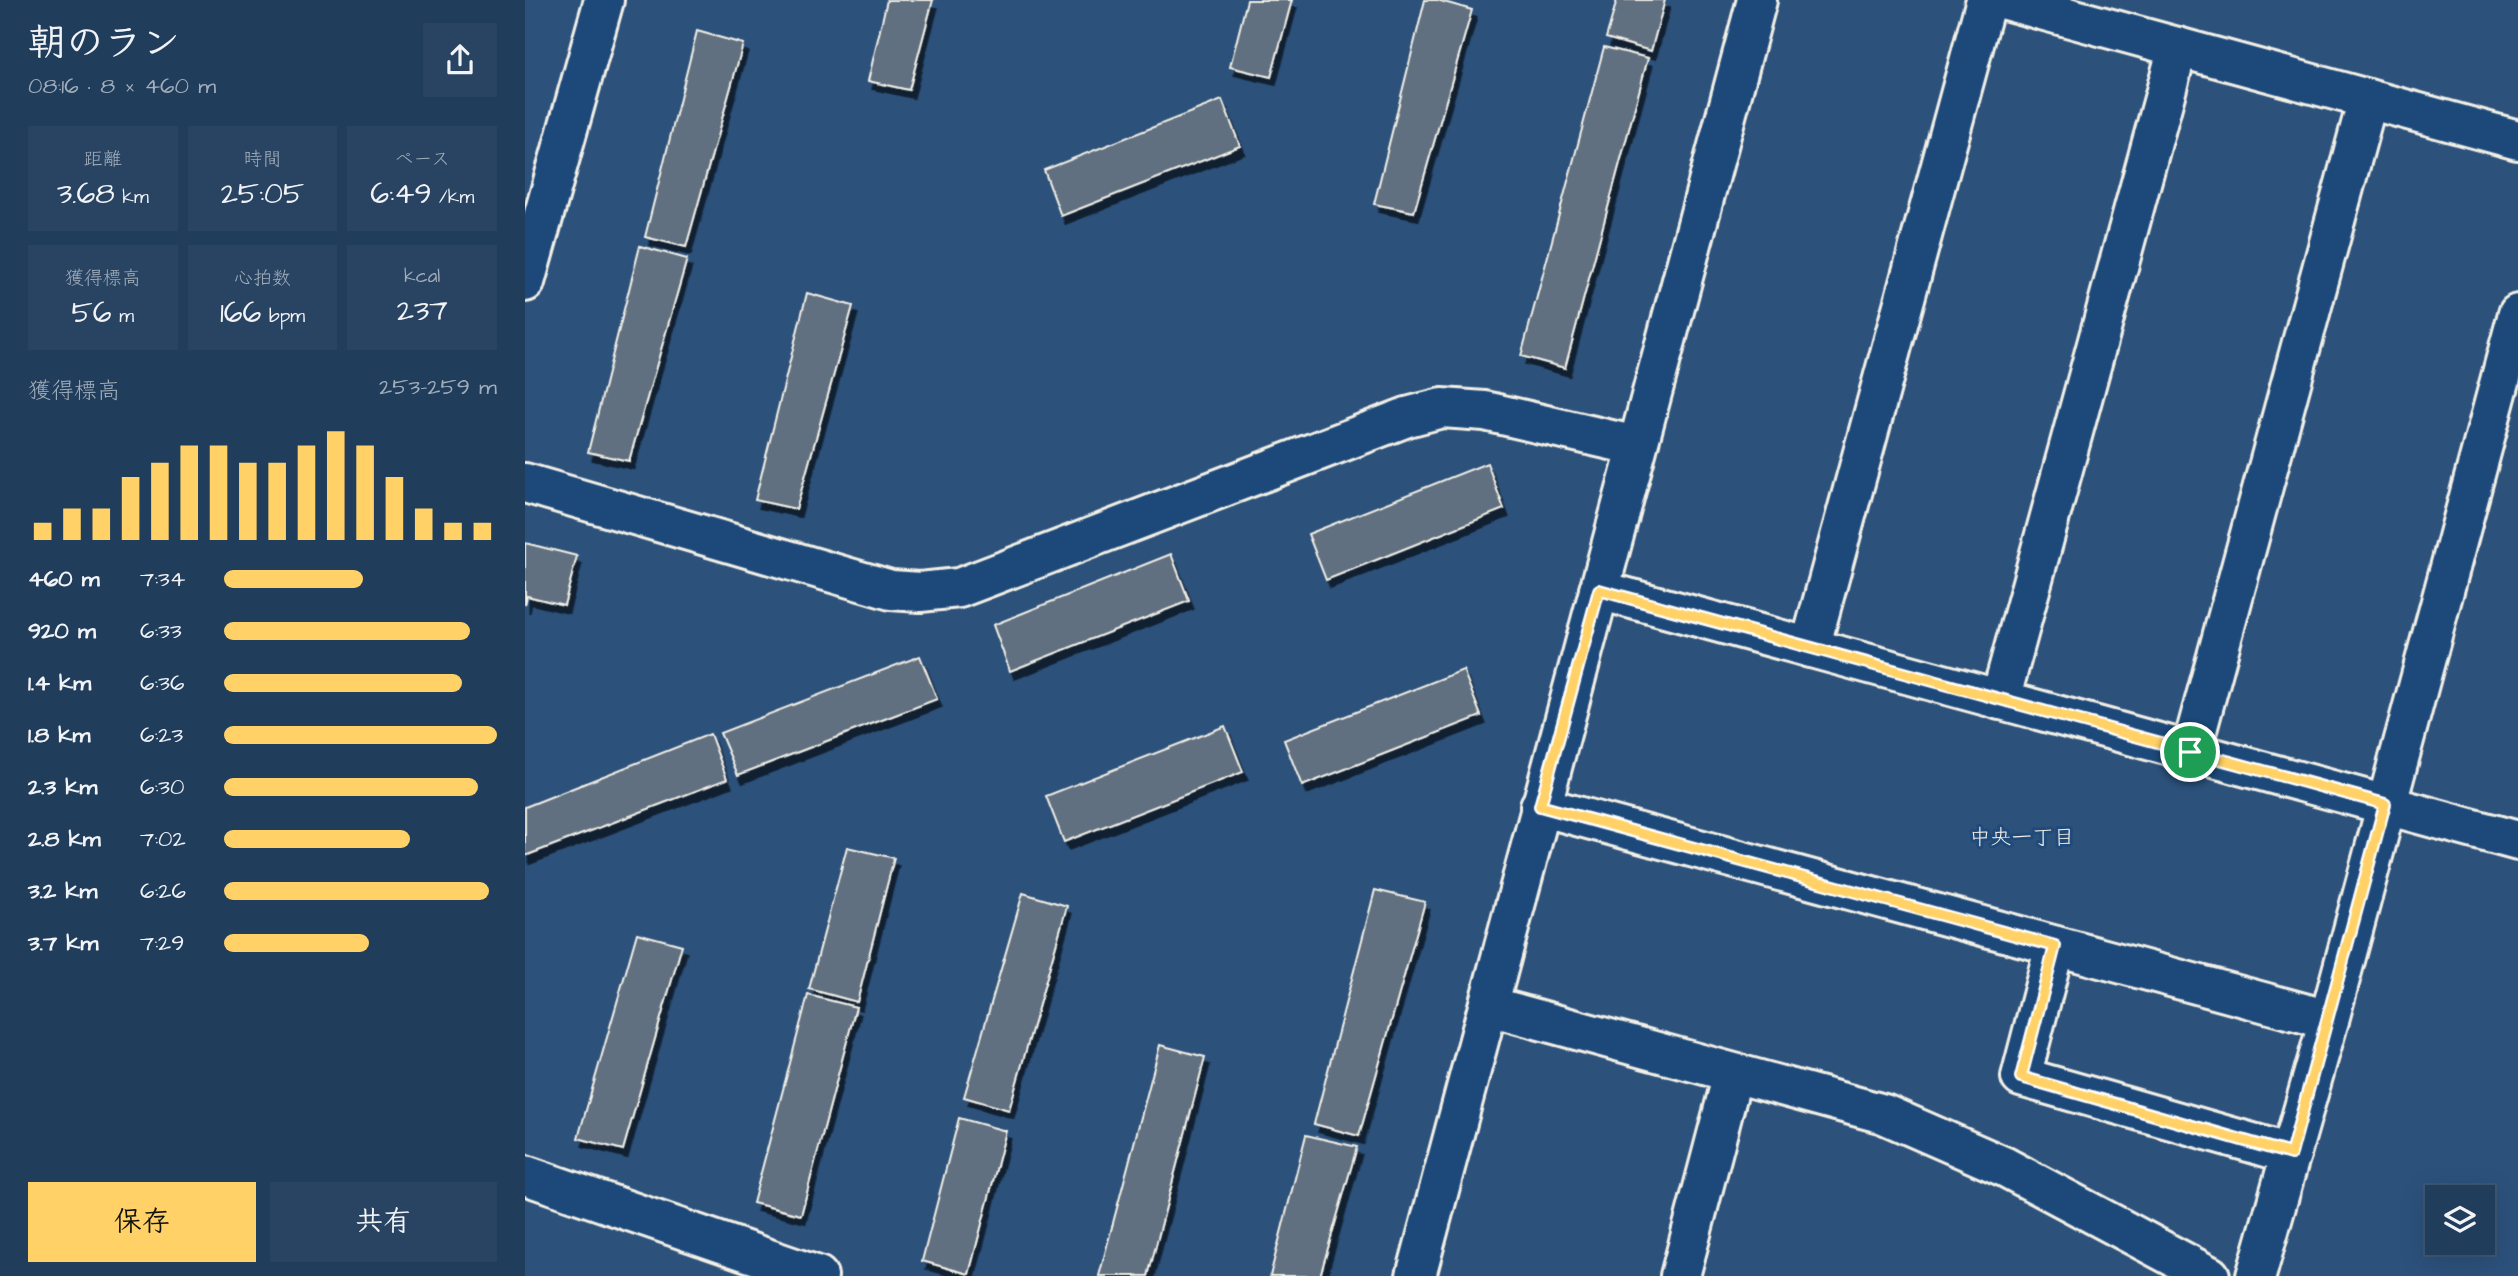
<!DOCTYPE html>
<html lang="ja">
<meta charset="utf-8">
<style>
:root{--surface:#213d5c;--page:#294462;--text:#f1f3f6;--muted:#a2aebb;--line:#3e5672;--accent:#ffd166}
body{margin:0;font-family:"Architects Daughter","Klee One",sans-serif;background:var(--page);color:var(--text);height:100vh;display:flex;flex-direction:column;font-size:26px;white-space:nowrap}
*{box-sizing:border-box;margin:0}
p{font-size:23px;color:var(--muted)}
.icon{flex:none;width:38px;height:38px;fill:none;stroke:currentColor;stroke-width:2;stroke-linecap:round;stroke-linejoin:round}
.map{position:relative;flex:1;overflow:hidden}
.drawer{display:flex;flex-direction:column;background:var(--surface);width:525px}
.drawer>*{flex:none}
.tools{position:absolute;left:1900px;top:1185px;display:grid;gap:14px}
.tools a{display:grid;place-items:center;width:70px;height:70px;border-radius:0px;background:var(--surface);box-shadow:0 7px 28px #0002,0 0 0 2px var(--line);font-size:35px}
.pin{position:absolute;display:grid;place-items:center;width:60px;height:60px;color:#fff;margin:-30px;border:4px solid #fff;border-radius:50%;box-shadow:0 2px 7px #0007}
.round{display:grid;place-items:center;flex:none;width:74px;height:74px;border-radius:0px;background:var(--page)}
.overview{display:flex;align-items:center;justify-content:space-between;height:119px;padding:0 28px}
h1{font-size:38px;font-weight:600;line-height:52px}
.stats{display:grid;grid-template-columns:repeat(3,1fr);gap:10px;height:119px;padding:7px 28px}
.stats div{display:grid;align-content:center;border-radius:0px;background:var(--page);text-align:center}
.stats b{font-size:30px;font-weight:600}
.stats small{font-size:19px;font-weight:400}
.stats p{font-size:19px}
.chart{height:196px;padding:14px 28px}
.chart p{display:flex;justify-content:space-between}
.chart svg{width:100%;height:126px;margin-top:7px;stroke:var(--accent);stroke-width:6}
.action{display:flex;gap:14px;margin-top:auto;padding:14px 28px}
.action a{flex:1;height:80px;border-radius:0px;background:var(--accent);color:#111;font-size:28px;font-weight:600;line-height:80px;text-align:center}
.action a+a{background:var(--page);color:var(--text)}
ul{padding:0 28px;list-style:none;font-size:23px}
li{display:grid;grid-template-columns:112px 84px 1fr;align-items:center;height:52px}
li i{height:18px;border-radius:9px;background:var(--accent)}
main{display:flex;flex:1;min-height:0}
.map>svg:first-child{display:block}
</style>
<main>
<section class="drawer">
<div class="overview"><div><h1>朝のラン</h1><p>08:16 · 8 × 460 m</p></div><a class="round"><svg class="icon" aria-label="share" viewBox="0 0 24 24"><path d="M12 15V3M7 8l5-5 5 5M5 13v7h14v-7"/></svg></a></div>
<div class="stats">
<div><p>距離</p><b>3.68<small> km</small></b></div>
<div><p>時間</p><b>25:05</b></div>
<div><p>ペース</p><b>6:49<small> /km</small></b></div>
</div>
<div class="stats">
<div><p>獲得標高</p><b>56<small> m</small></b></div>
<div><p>心拍数</p><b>166<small> bpm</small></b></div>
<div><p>kcal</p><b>237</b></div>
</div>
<div class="chart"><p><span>獲得標高</span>253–259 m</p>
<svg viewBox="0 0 160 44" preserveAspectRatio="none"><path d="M5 44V38M15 44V33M25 44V33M35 44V22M45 44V17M55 44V11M65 44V11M75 44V17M85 44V17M95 44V11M105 44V6M115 44V11M125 44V22M135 44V33M145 44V38M155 44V38"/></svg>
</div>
<ul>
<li><b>460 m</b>7:34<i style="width:51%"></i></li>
<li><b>920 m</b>6:33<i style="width:90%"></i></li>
<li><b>1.4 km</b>6:36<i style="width:87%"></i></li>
<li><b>1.8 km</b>6:23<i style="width:100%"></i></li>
<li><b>2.3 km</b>6:30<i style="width:93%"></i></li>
<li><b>2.8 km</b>7:02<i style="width:68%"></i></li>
<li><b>3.2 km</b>6:26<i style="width:97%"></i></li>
<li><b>3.7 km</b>7:29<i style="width:53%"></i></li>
</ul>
<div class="action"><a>保存</a><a>共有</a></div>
</section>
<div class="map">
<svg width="1993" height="1276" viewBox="0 0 1993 1276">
<defs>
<filter id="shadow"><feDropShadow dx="4.5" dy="8" stdDeviation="0" flood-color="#0009"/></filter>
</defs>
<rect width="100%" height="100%" fill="#2c517b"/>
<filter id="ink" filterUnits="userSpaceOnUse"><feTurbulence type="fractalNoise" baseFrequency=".0143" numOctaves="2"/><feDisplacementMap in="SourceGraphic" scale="14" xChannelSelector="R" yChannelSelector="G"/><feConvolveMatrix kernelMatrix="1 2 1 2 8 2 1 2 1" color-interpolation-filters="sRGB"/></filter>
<g filter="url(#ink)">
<!-- building -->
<g fill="#616f80" stroke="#f4f1e8" stroke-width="2" filter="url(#shadow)">
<path d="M362 0H408L384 90 343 81Z"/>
<path d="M722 0H767L746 77 705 67Z"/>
<path d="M900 0H912L947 10 889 212 849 204Z"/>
<path d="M1092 0H1140L1126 51 1081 38Z"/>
<path d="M172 31 218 44 161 247 120 237Z"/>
<path d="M1079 47 1123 58 1040 368 996 356Z"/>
<path d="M697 100 715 146 536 216 519 170Z"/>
<path d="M115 246 162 259 104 461 63 452Z"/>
<path d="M282 293 328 306 271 509 230 500Z"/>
<path d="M962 463 979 509 801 580 783 534Z"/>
<path d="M0 543 52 556 39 605 2 596 0 605Z"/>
<path d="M646 554 664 601 485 671 468 625Z"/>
<path d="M395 656 412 699 213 775 195 733Z"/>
<path d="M938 670 956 716 777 786 759 740Z"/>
<path d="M700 726 718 772 539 842 521 796Z"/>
<path d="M185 734 202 779 0 856V807Z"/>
<path d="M322 847 369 858 332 1002 284 989Z"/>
<path d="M850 890 900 902 834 1136 789 1124Z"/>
<path d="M498 893 542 906 484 1110 439 1097Z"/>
<path d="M112 933 157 945 98 1150 53 1138Z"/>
<path d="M283 995 331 1007 276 1215 228 1203Z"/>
<path d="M635 1045 680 1057 623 1276H574Z"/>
<path d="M434 1118 481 1131 444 1274 397 1261Z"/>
<path d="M781 1135 832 1147 795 1276H745Z"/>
</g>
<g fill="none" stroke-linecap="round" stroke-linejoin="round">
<!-- minor casing -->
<g stroke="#f4f1e8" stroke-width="44">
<g id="minor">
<path d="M1480 0 1993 140"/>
<path d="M0 483 366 590 395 592 434 588 882 417 917 408 960 411 1112 446"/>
<path d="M1074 590 1993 841"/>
<path d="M1285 648 1461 0"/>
<path d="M1475 700 1653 47"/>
<path d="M1666 752 1843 99"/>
<path d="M1015 806 1804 1020"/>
<path d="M1530 946 1496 1077 1766 1154"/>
<path d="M964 1006 1359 1114 1480 1167 1685 1276"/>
<path d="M0 1175 293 1276"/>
<path d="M891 1276 1232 0"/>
<path d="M1155 1276 1208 1074"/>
<path d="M1731 1276 1804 1020 1993 314"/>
</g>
</g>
<!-- tertiary casing -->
<g stroke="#f4f1e8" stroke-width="44">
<path id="tertiary" d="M0 282 79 0"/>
</g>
<!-- minor -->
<use href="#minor" stroke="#1f4a7a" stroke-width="38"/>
<!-- tertiary -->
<use href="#tertiary" stroke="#1f4a7a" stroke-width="38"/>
</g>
</g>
<g fill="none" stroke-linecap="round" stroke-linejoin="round" filter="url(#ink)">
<!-- route casing -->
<g stroke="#fff" stroke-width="14">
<path id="route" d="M1074 590 1860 804 1766 1154 1496 1077 1530 946 1015 806Z"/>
</g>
<!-- route -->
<use href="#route" stroke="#ffd166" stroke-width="9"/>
</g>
<g text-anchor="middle" stroke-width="6" stroke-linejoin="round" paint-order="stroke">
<!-- neighbourhood labels -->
<g font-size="21" fill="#f4f1e8" stroke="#1f4a7a">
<text x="1497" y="844">中央一丁目</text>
</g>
</g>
</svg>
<div class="tools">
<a><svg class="icon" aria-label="layers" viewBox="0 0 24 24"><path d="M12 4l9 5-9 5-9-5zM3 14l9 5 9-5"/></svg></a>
</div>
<div class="pin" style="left:1665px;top:752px;background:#1e9e55"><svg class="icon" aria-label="arrive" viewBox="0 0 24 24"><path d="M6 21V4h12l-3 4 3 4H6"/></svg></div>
</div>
</main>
